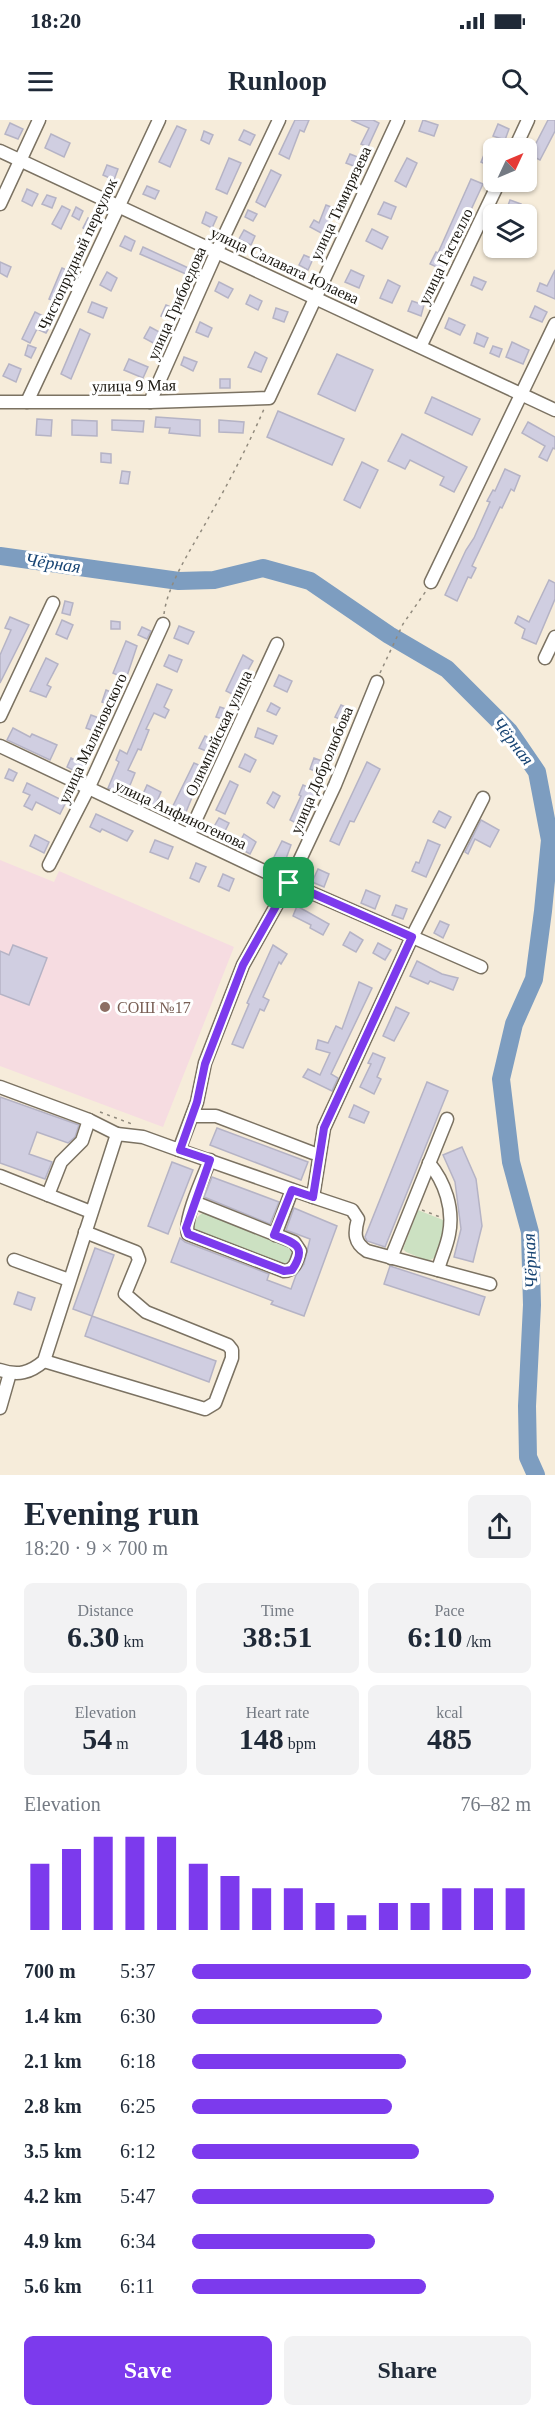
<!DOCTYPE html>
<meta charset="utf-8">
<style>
:root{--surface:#fff;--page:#f2f2f3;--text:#1f2937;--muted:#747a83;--accent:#7c3aed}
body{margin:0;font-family:Georgia,serif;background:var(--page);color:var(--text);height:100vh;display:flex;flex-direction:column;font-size:22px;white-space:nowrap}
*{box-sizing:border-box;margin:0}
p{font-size:20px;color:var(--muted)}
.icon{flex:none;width:33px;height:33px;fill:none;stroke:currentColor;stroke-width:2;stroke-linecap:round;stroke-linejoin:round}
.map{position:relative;height:1355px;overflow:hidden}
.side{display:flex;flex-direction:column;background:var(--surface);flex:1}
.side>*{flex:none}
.needle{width:39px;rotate:46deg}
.controls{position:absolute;left:483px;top:18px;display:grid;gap:12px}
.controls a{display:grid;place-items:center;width:54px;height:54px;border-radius:9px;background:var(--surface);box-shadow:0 2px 4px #0004;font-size:30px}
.pin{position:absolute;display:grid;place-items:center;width:51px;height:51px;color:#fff;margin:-26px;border-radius:12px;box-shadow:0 3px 9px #0006}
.round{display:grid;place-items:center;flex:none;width:63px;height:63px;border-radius:9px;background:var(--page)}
.headline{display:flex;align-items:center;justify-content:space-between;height:102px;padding:0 24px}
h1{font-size:33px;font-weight:800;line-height:45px}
.stats{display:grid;grid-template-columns:repeat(3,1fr);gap:9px;height:102px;padding:6px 24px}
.stats div{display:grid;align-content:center;border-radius:9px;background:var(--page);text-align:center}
.stats b{font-size:30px;font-weight:800}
.stats small{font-size:16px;font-weight:400}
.stats p{font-size:16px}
.chart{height:168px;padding:12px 24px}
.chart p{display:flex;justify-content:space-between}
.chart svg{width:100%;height:108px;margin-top:6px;stroke:var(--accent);stroke-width:6}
.action{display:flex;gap:12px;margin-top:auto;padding:12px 24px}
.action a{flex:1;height:69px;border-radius:9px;background:var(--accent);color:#fff;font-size:24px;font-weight:800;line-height:69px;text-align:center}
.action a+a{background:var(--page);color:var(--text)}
ul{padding:0 24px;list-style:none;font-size:20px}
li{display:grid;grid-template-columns:96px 72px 1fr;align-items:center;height:45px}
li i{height:15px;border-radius:8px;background:var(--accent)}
.status{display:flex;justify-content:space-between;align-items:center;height:42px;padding:0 30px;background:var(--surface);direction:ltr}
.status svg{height:16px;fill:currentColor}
header{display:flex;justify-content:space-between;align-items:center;height:78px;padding:0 24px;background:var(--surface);font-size:27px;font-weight:800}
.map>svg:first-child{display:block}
</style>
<div class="status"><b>18:20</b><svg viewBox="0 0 49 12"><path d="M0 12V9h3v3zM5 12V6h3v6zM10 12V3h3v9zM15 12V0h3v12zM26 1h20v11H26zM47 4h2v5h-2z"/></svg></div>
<header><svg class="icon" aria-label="menu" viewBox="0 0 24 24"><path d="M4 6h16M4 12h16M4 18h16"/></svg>Runloop<svg class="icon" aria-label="search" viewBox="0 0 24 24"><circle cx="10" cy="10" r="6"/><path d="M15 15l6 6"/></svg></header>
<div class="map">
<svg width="555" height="1355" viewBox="0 0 555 1355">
<rect width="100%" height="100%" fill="#f6ecda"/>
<!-- education -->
<path fill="#f6dce1" d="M0 740 54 762 59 751 234 827 163 1007 0 946Z"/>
<!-- green -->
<g fill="#cce1c2">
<path d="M418 1090 443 1100 445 1112 434 1138 428 1141 406 1132 403 1129Z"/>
<path d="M203 1093 291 1125 294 1133 290 1144 285 1147 195 1113C192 1106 196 1096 203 1093Z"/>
</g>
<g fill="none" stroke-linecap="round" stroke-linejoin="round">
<!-- river -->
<path stroke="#7d9dc0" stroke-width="18" d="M0 436 179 461 214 460 263 448 310 461 389 515 447 549 509 611 537 652 550 720 543 791 534 859 514 904 501 959 511 1042 530 1112 532 1185 527 1286 528 1337 536 1355"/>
</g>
<!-- building -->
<g fill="#d0cee1" stroke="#b5b3c5" stroke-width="1.5">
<path d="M295 0H309L304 12 300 10 289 39 279 34Z"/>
<path d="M351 0H373L379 3 368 27 361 24 369 8Z"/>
<path d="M423 0 438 5 434 16 419 11Z"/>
<path d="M548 0H555V11L540 40 530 35Z"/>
<path d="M10 3 23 9 18 19 5 14Z"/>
<path d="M498 4 509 9 505 20 493 16Z"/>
<path d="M177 6 186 10 170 47 159 42Z"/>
<path d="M244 10 255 15 250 25 239 20Z"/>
<path d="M204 11 213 15 209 24 201 20Z"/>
<path d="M51 14 70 23 64 37 45 28Z"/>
<path d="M486 30 494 34V48L481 42Z"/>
<path d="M350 34 360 38 356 47 346 43Z"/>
<path d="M229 38 241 43 227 74 216 69Z"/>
<path d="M407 38 417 43 406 67 395 61Z"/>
<path d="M107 45 118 49 114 60 103 55Z"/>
<path d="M271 50 281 55 265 87 256 82Z"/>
<path d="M471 59 483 64 443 150 430 144 436 132 438 133Z"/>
<path d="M147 66 159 71 155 79 143 74Z"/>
<path d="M27 69 38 74 32 86 22 81Z"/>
<path d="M47 75 56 78 52 88 42 84Z"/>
<path d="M510 80 521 84 517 94 506 91Z"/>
<path d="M384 82 396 87 391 99 378 94Z"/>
<path d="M326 85 336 89 323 114 310 107 314 100 319 103Z"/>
<path d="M62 86 70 90 61 109 52 104Z"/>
<path d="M76 87 83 91 79 100 72 96Z"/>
<path d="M248 90 257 94 253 101 245 97Z"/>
<path d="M206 92 217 97 212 108 202 103Z"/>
<path d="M88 98 96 102 91 112 83 108Z"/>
<path d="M372 109 388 117 382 129 366 121Z"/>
<path d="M244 110 255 116 251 125 239 119Z"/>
<path d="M125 116 135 121 131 131 120 126Z"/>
<path d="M143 127 197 152 195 158 140 134Z"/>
<path d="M304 135 313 139 308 150 299 145Z"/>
<path d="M0 142 11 147 7 157 0 153Z"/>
<path d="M62 148 71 152 57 182 49 179Z"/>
<path d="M351 150 364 156 359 168 345 162Z"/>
<path d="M555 150V179L537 171 540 163 547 166Z"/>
<path d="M107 152 117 158 111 171 100 165Z"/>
<path d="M474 157 486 162 482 170 471 165Z"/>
<path d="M388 160 400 166 392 183 380 178Z"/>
<path d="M219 162 233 169 228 178 215 171Z"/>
<path d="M250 175 262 181 258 190 246 184Z"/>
<path d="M412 181 424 185 421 196 408 191Z"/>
<path d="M92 182 107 188 103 198 88 192Z"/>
<path d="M166 185 173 188 169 199 161 196Z"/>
<path d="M535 186 547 192 542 202 530 197Z"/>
<path d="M276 188 288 192 284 202 273 198Z"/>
<path d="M35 192 53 201 46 213 37 209 30 223 22 219Z"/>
<path d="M449 198 465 205 460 215 445 208Z"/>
<path d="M200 202 212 208 208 217 196 212Z"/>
<path d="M150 207 163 214 157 225 144 218Z"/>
<path d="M80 209 90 214 71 259 61 254Z"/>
<path d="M477 213 488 218 484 227 474 223Z"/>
<path d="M512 222 529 230 523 244 506 237Z"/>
<path d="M28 225 36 228 31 238 25 235Z"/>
<path d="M493 226 502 229 499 237 490 233Z"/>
<path d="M255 232 267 238 261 252 248 247Z"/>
<path d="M337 234 373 250 355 291 318 274Z"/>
<path d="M184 237 197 242 193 251 181 245Z"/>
<path d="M129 239 148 247 143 258 124 250Z"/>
<path d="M9 244 21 249 16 262 3 256Z"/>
<rect x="220" y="259" width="10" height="9"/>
<path d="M432 277 480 299 472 315 425 293Z"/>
<path d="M278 291 344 319 332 345 267 317Z"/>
<path d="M156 297 200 300V316L169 313 170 308 155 307Z"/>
<path d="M37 299 52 300 51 316 36 315Z"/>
<path d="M72 300 97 301V316L72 315Z"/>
<path d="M112 300 144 301 143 312 112 310Z"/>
<path d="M219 300 244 302 243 313 219 312Z"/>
<path d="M528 302 555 317V329L553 328 547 341 539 337 545 326 522 313Z"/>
<path d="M402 314 467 347 454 372 440 365 444 357 410 340 405 349 388 341Z"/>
<path d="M101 333 111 334V343L101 342Z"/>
<path d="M362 342 378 350 360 388 344 380Z"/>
<path d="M505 349 520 356 514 371 511 369 502 388 500 387 472 446 476 448 471 458 468 457 457 481 445 475 466 430 474 418 490 382 487 381 493 370 495 371Z"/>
<path d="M122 351 130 352 128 364 120 363Z"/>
<path d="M549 460 555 463V479L536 524 522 518 525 509 515 503 518 496 529 502Z"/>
<path d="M65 481 73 483 70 495 62 493Z"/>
<path d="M10 497 29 505 0 563V535L11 510 5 508Z"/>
<path d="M62 500 73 505 67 519 56 514Z"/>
<path d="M111 501 120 502V509H111Z"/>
<path d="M179 506 194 512 188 524 174 518Z"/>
<path d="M142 507 151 511 147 519 138 515Z"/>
<path d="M126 521 137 526 126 559 113 553Z"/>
<path d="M169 535 182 540 177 552 164 546Z"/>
<path d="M243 535 253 541 242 561 245 563 238 577 226 571Z"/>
<path d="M46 538 58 544 47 565 51 567 46 577 30 571Z"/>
<path d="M279 555 292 561 287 572 274 566Z"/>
<path d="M157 564 172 570 164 587 169 590 165 598 154 593 146 609 149 610 141 630 138 629 128 650 135 653 126 675 108 668 119 642 116 640 120 630 127 634Z"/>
<path d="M106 570 118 575 113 586 102 582Z"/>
<path d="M271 583 280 588 276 595 267 591Z"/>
<path d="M341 585 354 591 349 603 335 597Z"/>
<path d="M220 587 232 591 229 601 216 597Z"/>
<path d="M91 595 107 601 102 614 86 608Z"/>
<path d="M13 608 30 617 32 614 57 625 50 640 7 620Z"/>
<path d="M258 608 277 616 273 624 255 617Z"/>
<path d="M205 616 218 622 213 634 199 628Z"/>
<path d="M245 634 256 640 250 652 239 647Z"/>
<path d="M71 638 87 646 82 655 67 647Z"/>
<path d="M314 638 330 644 325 655 310 649Z"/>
<path d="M367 642 380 649 354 702 350 701 339 725 330 721Z"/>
<path d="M194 643 208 649 203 661 199 660 182 702 168 696Z"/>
<path d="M9 649 17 653 13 661 5 658Z"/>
<path d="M230 661 238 665 225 694 216 690Z"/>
<path d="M27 663 66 682 60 694 36 682 32 690 24 686 30 675 23 672Z"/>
<path d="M147 665 161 672 154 688 140 681Z"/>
<path d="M303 665 316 671 302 706 290 700 301 676 299 675Z"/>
<path d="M273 672 280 676 274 688 267 683Z"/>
<path d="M439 691 451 697 445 708 433 702Z"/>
<path d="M96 694 133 711 127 721 102 709 100 712 90 707Z"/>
<path d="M219 698 229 703 222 717 211 712Z"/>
<path d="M481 700 499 710 490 727 475 719 468 734 465 732Z"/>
<path d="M244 714 256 722 250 734 237 727Z"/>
<path d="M35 715 49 722 44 733 30 726Z"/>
<path d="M155 720 173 727 168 739 150 732Z"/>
<path d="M428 720 440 725 426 757 412 751 416 742 419 743Z"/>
<path d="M282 721 291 725 283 747 271 743Z"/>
<path d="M196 743 206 747 199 762 190 758Z"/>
<path d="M318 749 329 754 324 767 312 762Z"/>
<path d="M223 754 234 759 229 771 218 766Z"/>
<path d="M366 770 380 776 375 789 361 783Z"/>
<path d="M396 785 407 789 403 799 392 795Z"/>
<path d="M297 786 329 804 323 815 310 808 311 805 293 796Z"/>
<path d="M440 801 449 805 443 818 434 813Z"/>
<path d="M350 812 363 820 356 832 343 825Z"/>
<path d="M378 823 391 830 385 840 373 833Z"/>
<path d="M13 825 47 838 29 885 0 874V831L9 835Z"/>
<path d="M273 825 287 834 281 844 279 842 263 877 269 880 264 891 260 889 243 928 232 924 249 884 247 883Z"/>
<path d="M417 841 442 854 458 858 453 870 430 861 428 864 410 856Z"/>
<path d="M359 862 372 868 331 954 338 958 332 971 303 957 308 949 320 955 330 933 316 929 318 920 328 923 336 906 342 909Z"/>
<path d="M396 887 409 893 394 921 383 916Z"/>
<path d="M373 933 385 938 377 957 381 959 374 974 360 967 371 944 368 943Z"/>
<path d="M427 962 448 971 385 1127 367 1121 365 1117Z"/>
<path d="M0 977 79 1005 75 1017 68 1023 37 1012 29 1034 52 1042 45 1059 0 1043Z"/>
<path d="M354 985 369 992 364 1003 349 997Z"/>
<path d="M217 1008 308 1042 301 1060 210 1025Z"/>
<path d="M462 1027 476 1059 482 1106 473 1142 454 1137 461 1109 455 1062 443 1035Z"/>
<path d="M172 1042 193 1050 168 1114 148 1106Z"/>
<path d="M212 1057 279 1082 270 1104 204 1077Z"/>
<path d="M294 1088 337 1106 304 1196 271 1184 273 1181 171 1142 180 1118 185 1122 269 1154 267 1160 291 1169 296 1155 304 1144 310 1119 286 1110Z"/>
<path d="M95 1128 114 1135 92 1196 73 1189Z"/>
<path d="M390 1146 485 1177 479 1195 384 1164Z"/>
<path d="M18 1172 35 1178 31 1190 14 1184Z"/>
<path d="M92 1196 216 1241 209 1262 85 1216Z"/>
</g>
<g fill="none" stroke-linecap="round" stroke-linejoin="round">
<!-- minor casing -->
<g stroke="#7b7262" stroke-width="15">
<g id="minor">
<path d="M515 28 528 0"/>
<path d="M0 31 555 290"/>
<path d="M0 84 39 0"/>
<path d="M421 225 499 62"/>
<path d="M0 282H150L269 278 398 0"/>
<path d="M27 282 159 0"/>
<path d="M150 282 217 131 279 0"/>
<path d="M431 462 555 204"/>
<path d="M545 538 555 517"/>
<path d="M0 596 53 483"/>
<path d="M0 626 289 763 481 847"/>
<path d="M189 714 277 524"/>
<path d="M49 745 88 669 163 504"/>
<path d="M0 967 89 1000 117 1014"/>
<path d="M192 996H216L313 1033"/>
<path d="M179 1030 313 1077 324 1008 412 817 483 678"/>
<path d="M429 1043C445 1062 454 1089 449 1114 447 1126 441 1138 438 1150"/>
<path d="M0 1056 91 1092"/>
<path d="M48 1075 61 1042 82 1021 89 1000"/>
<path d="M313 1077 352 1090 358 1099C354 1113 354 1123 367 1131L490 1164"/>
<path d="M194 1082 294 1122 300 1131C297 1140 295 1151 284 1151L188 1114C183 1101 204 1055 210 1040"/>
<path d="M275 1115 292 1070"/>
<path d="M391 1138 447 999"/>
<path d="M14 1140 69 1160"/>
<path d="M44 1241 205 1289 215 1283 232 1238V1230L228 1225 146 1192 125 1174 139 1140 136 1132 85 1112"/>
<path d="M0 1250C18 1256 30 1253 44 1241L117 1014 143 1017 179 1030 197 982 205 943 243 845 289 763 335 665 377 562"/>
<path d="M0 1288 10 1253"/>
</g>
</g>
<!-- path -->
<g stroke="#918a7d" stroke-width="1.5" stroke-dasharray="3 4.5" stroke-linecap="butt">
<path d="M164 494C168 462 194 425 209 397 229 362 248 326 264 289"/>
<path d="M380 553 403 504 426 471"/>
<path d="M100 992 132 1004"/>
<path d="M422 1090 440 1097"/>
</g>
<!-- minor -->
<use href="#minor" stroke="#fff" stroke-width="12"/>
</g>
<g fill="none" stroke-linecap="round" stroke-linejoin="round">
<!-- route casing -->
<g stroke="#fff" stroke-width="12">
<path id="route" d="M289 763 412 817 324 1008 313 1077 292 1070 274 1115C295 1123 308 1126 292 1150L284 1151 188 1114 186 1108 210 1040 180 1030 197 982 205 944 243 845Z"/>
</g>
<!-- route -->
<use href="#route" stroke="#7c3aed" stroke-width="8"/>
</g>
<!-- markers -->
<circle fill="#8d6e63" stroke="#fff" stroke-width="2" cx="105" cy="887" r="6"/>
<g text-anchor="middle" stroke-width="6" stroke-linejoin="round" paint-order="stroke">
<!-- street labels -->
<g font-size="16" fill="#1a1710" stroke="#fff">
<text transform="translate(340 83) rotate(-65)" y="6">улица Тимирязева</text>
<text transform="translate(77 134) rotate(-65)" y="6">Чистопрудный переулок</text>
<text transform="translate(445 136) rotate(-64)" y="6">улица Гастелло</text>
<text transform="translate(285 145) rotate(25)" y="6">улица Салавата Юлаева</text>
<text transform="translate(176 183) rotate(-66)" y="6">улица Грибоедова</text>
<text transform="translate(134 265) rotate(-1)" y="6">улица 9 Мая</text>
<text transform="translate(218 613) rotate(-65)" y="6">Олимпийская улица</text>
<text transform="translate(92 618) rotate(-65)" y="6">улица Малиновского</text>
<text transform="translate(321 650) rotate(-67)" y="6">улица Добролюбова</text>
<text transform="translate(181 694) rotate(25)" y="6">улица Анфиногенова</text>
</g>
<!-- education labels -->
<g font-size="16" fill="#785e54" stroke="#fff" text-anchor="start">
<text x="117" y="893">СОШ №17</text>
</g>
<!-- water labels -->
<g font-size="18" font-style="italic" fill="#184574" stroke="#fff">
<text transform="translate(53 443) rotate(8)" y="6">Чёрная</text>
<text transform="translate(513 621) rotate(52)" y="6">Чёрная</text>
<text transform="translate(530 1141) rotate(-93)" y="6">Чёрная</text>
</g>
</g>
</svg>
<div class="controls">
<a><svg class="needle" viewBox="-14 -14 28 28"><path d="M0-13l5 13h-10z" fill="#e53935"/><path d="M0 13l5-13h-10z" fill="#747a83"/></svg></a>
<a><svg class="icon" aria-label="layers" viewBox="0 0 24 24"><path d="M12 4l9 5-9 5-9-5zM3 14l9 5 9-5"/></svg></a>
</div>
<div class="pin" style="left:289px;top:763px;background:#1e9e55"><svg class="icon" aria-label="arrive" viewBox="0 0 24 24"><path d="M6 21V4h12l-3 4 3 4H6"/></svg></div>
</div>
<section class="side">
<div class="headline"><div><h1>Evening run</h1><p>18:20 · 9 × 700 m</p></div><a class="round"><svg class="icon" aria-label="share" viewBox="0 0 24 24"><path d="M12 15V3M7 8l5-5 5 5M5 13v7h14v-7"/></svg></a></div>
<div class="stats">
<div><p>Distance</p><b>6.30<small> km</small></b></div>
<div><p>Time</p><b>38:51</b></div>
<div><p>Pace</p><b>6:10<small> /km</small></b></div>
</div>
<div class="stats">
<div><p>Elevation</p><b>54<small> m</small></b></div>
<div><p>Heart rate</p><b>148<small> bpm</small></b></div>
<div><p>kcal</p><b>485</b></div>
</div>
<div class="chart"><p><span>Elevation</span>76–82 m</p>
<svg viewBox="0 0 160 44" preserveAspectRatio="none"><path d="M5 44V17M15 44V11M25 44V6M35 44V6M45 44V6M55 44V17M65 44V22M75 44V27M85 44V27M95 44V33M105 44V38M115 44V33M125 44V33M135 44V27M145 44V27M155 44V27"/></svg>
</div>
<ul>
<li><b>700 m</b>5:37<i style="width:100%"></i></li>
<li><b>1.4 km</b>6:30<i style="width:56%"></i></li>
<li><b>2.1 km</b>6:18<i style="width:63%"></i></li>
<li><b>2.8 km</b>6:25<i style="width:59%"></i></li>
<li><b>3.5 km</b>6:12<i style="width:67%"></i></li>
<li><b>4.2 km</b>5:47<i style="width:89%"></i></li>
<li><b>4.9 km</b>6:34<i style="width:54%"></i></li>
<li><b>5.6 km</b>6:11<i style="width:69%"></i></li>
</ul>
<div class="action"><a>Save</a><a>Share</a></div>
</section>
